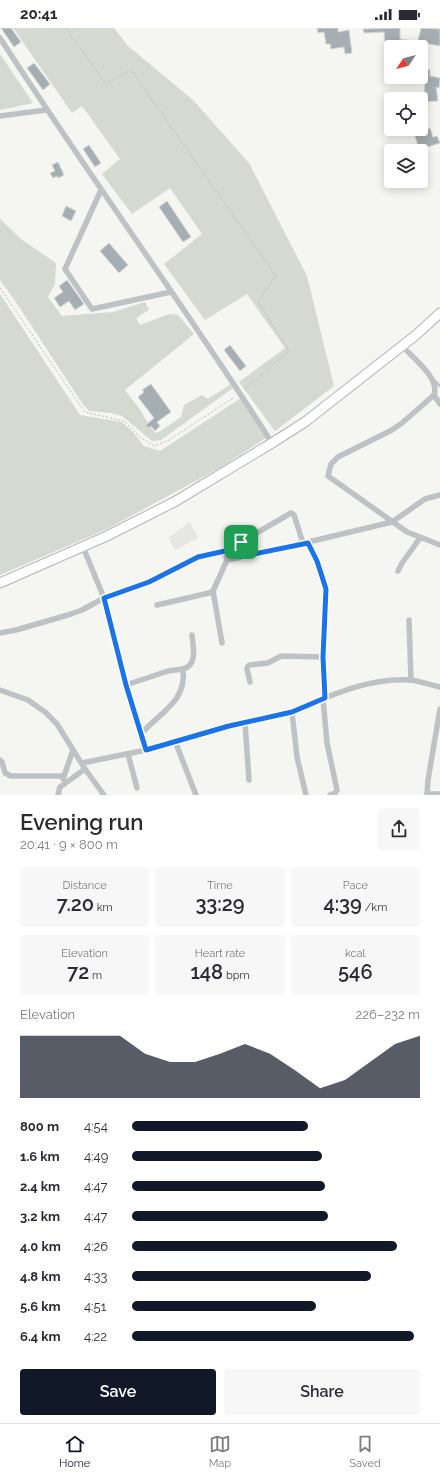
<!DOCTYPE html>
<meta charset="utf-8">
<style>
:root{--surface:#fff;--page:#f7f7f7;--text:#2b2b33;--muted:#7c7c81;--line:#e1e1e2;--accent:#111827}
body{margin:0;font-family:Raleway,sans-serif;background:var(--page);color:var(--text);height:100vh;display:flex;flex-direction:column;font-size:15px;white-space:nowrap}
*{box-sizing:border-box;margin:0}
p{font-size:13px;color:var(--muted)}
.icon{flex:none;width:22px;height:22px;fill:none;stroke:currentColor;stroke-width:2;stroke-linecap:round;stroke-linejoin:round}
.map{position:relative;height:767px;overflow:hidden}
.details{display:flex;flex-direction:column;background:var(--surface);flex:1}
.details>*{flex:none}
.needle{width:26px;rotate:235deg}
.fabs{position:absolute;left:384px;top:12px;display:grid;gap:8px}
.fabs a{display:grid;place-items:center;width:44px;height:44px;border-radius:4px;background:var(--surface);box-shadow:0 2px 10px #0003;font-size:20px}
.pin{position:absolute;display:grid;place-items:center;width:34px;height:34px;color:#fff;margin:-17px;border-radius:8px;box-shadow:0 2px 6px #0006}
.round{display:grid;place-items:center;flex:none;width:42px;height:42px;border-radius:4px;background:var(--page)}
.overview{display:flex;align-items:center;justify-content:space-between;height:68px;padding:0 20px}
h1{font-size:22px;font-weight:600;line-height:30px}
.metrics{display:grid;grid-template-columns:repeat(3,1fr);gap:6px;height:68px;padding:4px 20px}
.metrics div{display:grid;align-content:center;border-radius:4px;background:var(--page);text-align:center}
.metrics b{font-size:20px;font-weight:600}
.metrics small{font-size:11px;font-weight:400}
.metrics p{font-size:11px}
.chart{height:112px;padding:8px 20px}
.chart p{display:flex;justify-content:space-between}
.chart svg{width:100%;height:72px;margin-top:4px;fill:var(--accent);opacity:.7}
.primary-button{display:flex;gap:8px;margin-top:auto;padding:8px 20px}
.primary-button a{flex:1;height:46px;border-radius:4px;background:var(--accent);color:#fff;font-size:16px;font-weight:600;line-height:46px;text-align:center}
.primary-button a+a{background:var(--page);color:var(--text)}
ul{padding:0 20px;list-style:none;font-size:13px}
li{display:grid;grid-template-columns:64px 48px 1fr;align-items:center;height:30px}
li i{height:10px;border-radius:5px;background:var(--accent)}
.status{display:flex;justify-content:space-between;align-items:center;height:28px;padding:0 20px;background:var(--surface);direction:ltr}
.status svg{height:11px;fill:currentColor}
.dock{display:flex;justify-content:space-around;align-items:center;height:56px;border-top:1px solid var(--line);background:var(--surface);font-size:11px;color:var(--muted)}
.dock a{display:grid;justify-items:center;gap:2px}
.dock .on{color:var(--accent)}
.map>svg:first-child{display:block}
</style>
<div class="status"><b>20:41</b><svg viewBox="0 0 49 12"><path d="M0 12V9h3v3zM5 12V6h3v6zM10 12V3h3v9zM15 12V0h3v12zM26 1h20v11H26zM47 4h2v5h-2z"/></svg></div>
<div class="map">
<svg width="440" height="767" viewBox="0 0 440 767">
<rect width="100%" height="100%" fill="#f5f5f1"/>
<!-- built -->
<path fill="#e6e7e5" d="M190 494 198 510 175 522 168 510Z"/>
<!-- green -->
<g fill="#d4dad1">
<path d="M13 0H114L128 18 193 72 249 135 307 248 334 358 275 403 239 354 285 320 247 266 205 292 164 236 202 206 170 160 132 186 102 146 120 131 82 78 72 85Z"/>
<path d="M0 26 33 75 0 82Z"/>
<path d="M0 191 21 211 56 235 55 256 48 269 62 288 113 284 145 274 149 282 136 290 140 297 169 286 178 287 194 306 125 362C129 369 136 375 141 383 145 390 149 397 155 405L159 404 181 389 184 377 202 367 208 371 231 356 233 360 161 412 152 413 122 388 111 385 89 383 82 375 14 271 0 252Z"/>
<path d="M0 266 80 387 122 394 133 404 144 418 160 423 241 370 266 410 218 441 107 501 0 547Z"/>
</g>
<!-- building -->
<g fill="#a5aeb3" stroke="#d6d6d4">
<path d="M1 0H11L21 14 14 19Z"/>
<path d="M317 0H338V4L349 2 352 25 345 26 344 19 331 21 330 16H326L324 4 318 5Z"/>
<path d="M400 0V11L417 14 416 16H413V19H403V17L385 18 384 4 364 5 363 1Z"/>
<path d="M421 0 440 1V18L424 15V13L418 12Z"/>
<path d="M34 35 50 56 43 62 27 40Z"/>
<path d="M421 41 430 42V48L440 50 439 60 436 59 438 73 422 74V65H424L425 55H417L418 49H421Z"/>
<path d="M430 100 433 109 437 108 440 115 419 122 413 101H419V103Z"/>
<path d="M89 117 101 135 95 139 83 121Z"/>
<path d="M58 134 64 147 58 150 57 148 53 150 50 145 55 143 52 137Z"/>
<path d="M167 173 191 209 183 214 159 179Z"/>
<path d="M66 178 76 183 71 193 62 188Z"/>
<path d="M109 215 128 237 119 245 100 223Z"/>
<path d="M67 252 84 276 75 282 69 273 60 279 54 270 63 264 59 258Z"/>
<path d="M230 317 246 338 240 343 224 322Z"/>
<path d="M151 356 171 384 157 394 160 398 155 403 151 398 148 400 146 397 154 390 138 369 144 364 142 362Z"/>
</g>
<g fill="none" stroke-linecap="round" stroke-linejoin="round">
<!-- trunk casing -->
<g stroke="#b1b5b8" stroke-width="11">
<path id="trunk" d="M0 555 107 508 176 473 272 415 305 394 416 307 440 285"/>
</g>
<!-- path -->
<g stroke="#b8bbbd" stroke-width="1" stroke-dasharray="2 2" stroke-linecap="butt">
<path d="M66 0 106 56 131 42 276 248 258 273 289 323 244 362"/>
<path d="M0 260 85 384 124 393 140 409 154 418 169 412 235 369"/>
</g>
<!-- service -->
<path stroke="#bec2c5" stroke-width="2.5" d="M435 353 440 358"/>
<!-- minor -->
<g stroke="#bec2c5" stroke-width="5.5">
<path d="M0 10C88 147 185 278 272 415"/>
<path d="M0 88 46 82"/>
<path d="M101 162 65 241 92 281 171 264"/>
<path d="M402 318C413 330 440 350 434 367L402 395 392 402 338 429 331 436 328 448 407 504 440 517"/>
<path d="M434 367 440 376"/>
<path d="M308 515 317 533 325 561 323 629 325 670"/>
<path d="M83 519 104 570 126 657 146 722"/>
<path d="M225 523 241 514"/>
<path d="M244 528 241 514 291 485 294 487 303 515"/>
<path d="M398 543 402 535 420 510"/>
<path d="M213 563 222 615"/>
<path d="M157 577 209 565 213 563 227 532"/>
<path d="M409 592 411 652"/>
<path d="M0 605 16 602 68 587 82 582 104 570 149 553 198 529 225 523 227 532 275 522 392 494 425 471 440 467"/>
<path d="M250 654 247 641 248 638 250 637 268 635 281 628 323 629"/>
<path d="M126 657 168 643 183 641"/>
<path d="M0 662 28 672 45 684 57 696 85 741 104 767"/>
<path d="M323 671 327 715 337 762 335 765 330 767"/>
<path d="M245 695 249 752"/>
<path d="M141 706C160 684 187 674 183 641 198 637 193 619 192 607"/>
<path d="M175 713 196 767"/>
<path d="M128 726 137 760"/>
<path d="M0 732 2 734 5 745 11 748H64"/>
<path d="M82 735 146 722 229 698 292 684"/>
<path d="M63 751 73 722"/>
<path d="M427 766H440"/>
<path d="M58 767 60 759 85 741"/>
<path d="M306 767 297 729 292 684C329 668 369 649 410 652 420 653 430 657 440 659"/>
<path d="M427 767 428 752 440 681"/>
</g>
<!-- trunk -->
<use href="#trunk" stroke="#fff" stroke-width="9"/>
</g>
<g fill="none" stroke-linecap="round" stroke-linejoin="round">
<!-- route casing -->
<g stroke="#fff" stroke-width="8">
<path id="route" d="M241 514 244 528 308 515 317 533 326 561 323 629 325 670 292 684 229 698 146 722 126 657 104 570 149 554 198 529 225 523Z"/>
</g>
<!-- route -->
<use href="#route" stroke="#1a73e8" stroke-width="5"/>
</g>
</svg>
<div class="fabs">
<a><svg class="needle" viewBox="-14 -14 28 28"><path d="M0-13l5 13h-10z" fill="#e53935"/><path d="M0 13l5-13h-10z" fill="#7c7c81"/></svg></a>
<a><svg class="icon" aria-label="locate" viewBox="0 0 24 24"><circle cx="12" cy="12" r="6"/><path d="M12 2v4M12 18v4M2 12h4M18 12h4"/></svg></a>
<a><svg class="icon" aria-label="layers" viewBox="0 0 24 24"><path d="M12 4l9 5-9 5-9-5zM3 14l9 5 9-5"/></svg></a>
</div>
<div class="pin" style="left:241px;top:514px;background:#1e9e55"><svg class="icon" aria-label="arrive" viewBox="0 0 24 24"><path d="M6 21V4h12l-3 4 3 4H6"/></svg></div>
</div>
<section class="details">
<div class="overview"><div><h1>Evening run</h1><p>20:41 · 9 × 800 m</p></div><a class="round"><svg class="icon" aria-label="share" viewBox="0 0 24 24"><path d="M12 15V3M7 8l5-5 5 5M5 13v7h14v-7"/></svg></a></div>
<div class="metrics">
<div><p>Distance</p><b>7.20<small> km</small></b></div>
<div><p>Time</p><b>33:29</b></div>
<div><p>Pace</p><b>4:39<small> /km</small></b></div>
</div>
<div class="metrics">
<div><p>Elevation</p><b>72<small> m</small></b></div>
<div><p>Heart rate</p><b>148<small> bpm</small></b></div>
<div><p>kcal</p><b>546</b></div>
</div>
<div class="chart"><p><span>Elevation</span>226–232 m</p>
<svg viewBox="0 0 160 44" preserveAspectRatio="none"><path d="M0 44V6L10 6L20 6L30 6L40 6L50 17L60 22L70 22L80 17L90 11L100 17L110 27L120 38L130 33L140 22L150 11L160 6V44z"/></svg>
</div>
<ul>
<li><b>800 m</b>4:54<i style="width:61%"></i></li>
<li><b>1.6 km</b>4:49<i style="width:66%"></i></li>
<li><b>2.4 km</b>4:47<i style="width:67%"></i></li>
<li><b>3.2 km</b>4:47<i style="width:68%"></i></li>
<li><b>4.0 km</b>4:26<i style="width:92%"></i></li>
<li><b>4.8 km</b>4:33<i style="width:83%"></i></li>
<li><b>5.6 km</b>4:51<i style="width:64%"></i></li>
<li><b>6.4 km</b>4:22<i style="width:98%"></i></li>
</ul>
<div class="primary-button"><a>Save</a><a>Share</a></div>
</section>
<nav class="dock">
<a class="on"><svg class="icon" aria-label="home" viewBox="0 0 24 24"><path d="M3 11l9-7 9 7M6 9v11h12V9"/></svg>Home</a>
<a><svg class="icon" aria-label="map" viewBox="0 0 24 24"><path d="M3 6l6-2 6 2 6-2v14l-6 2-6-2-6 2zM9 4v14M15 6v14"/></svg>Map</a>
<a><svg class="icon" aria-label="saved" viewBox="0 0 24 24"><path d="M7 4h10v16l-5-4-5 4z"/></svg>Saved</a>
</nav>
